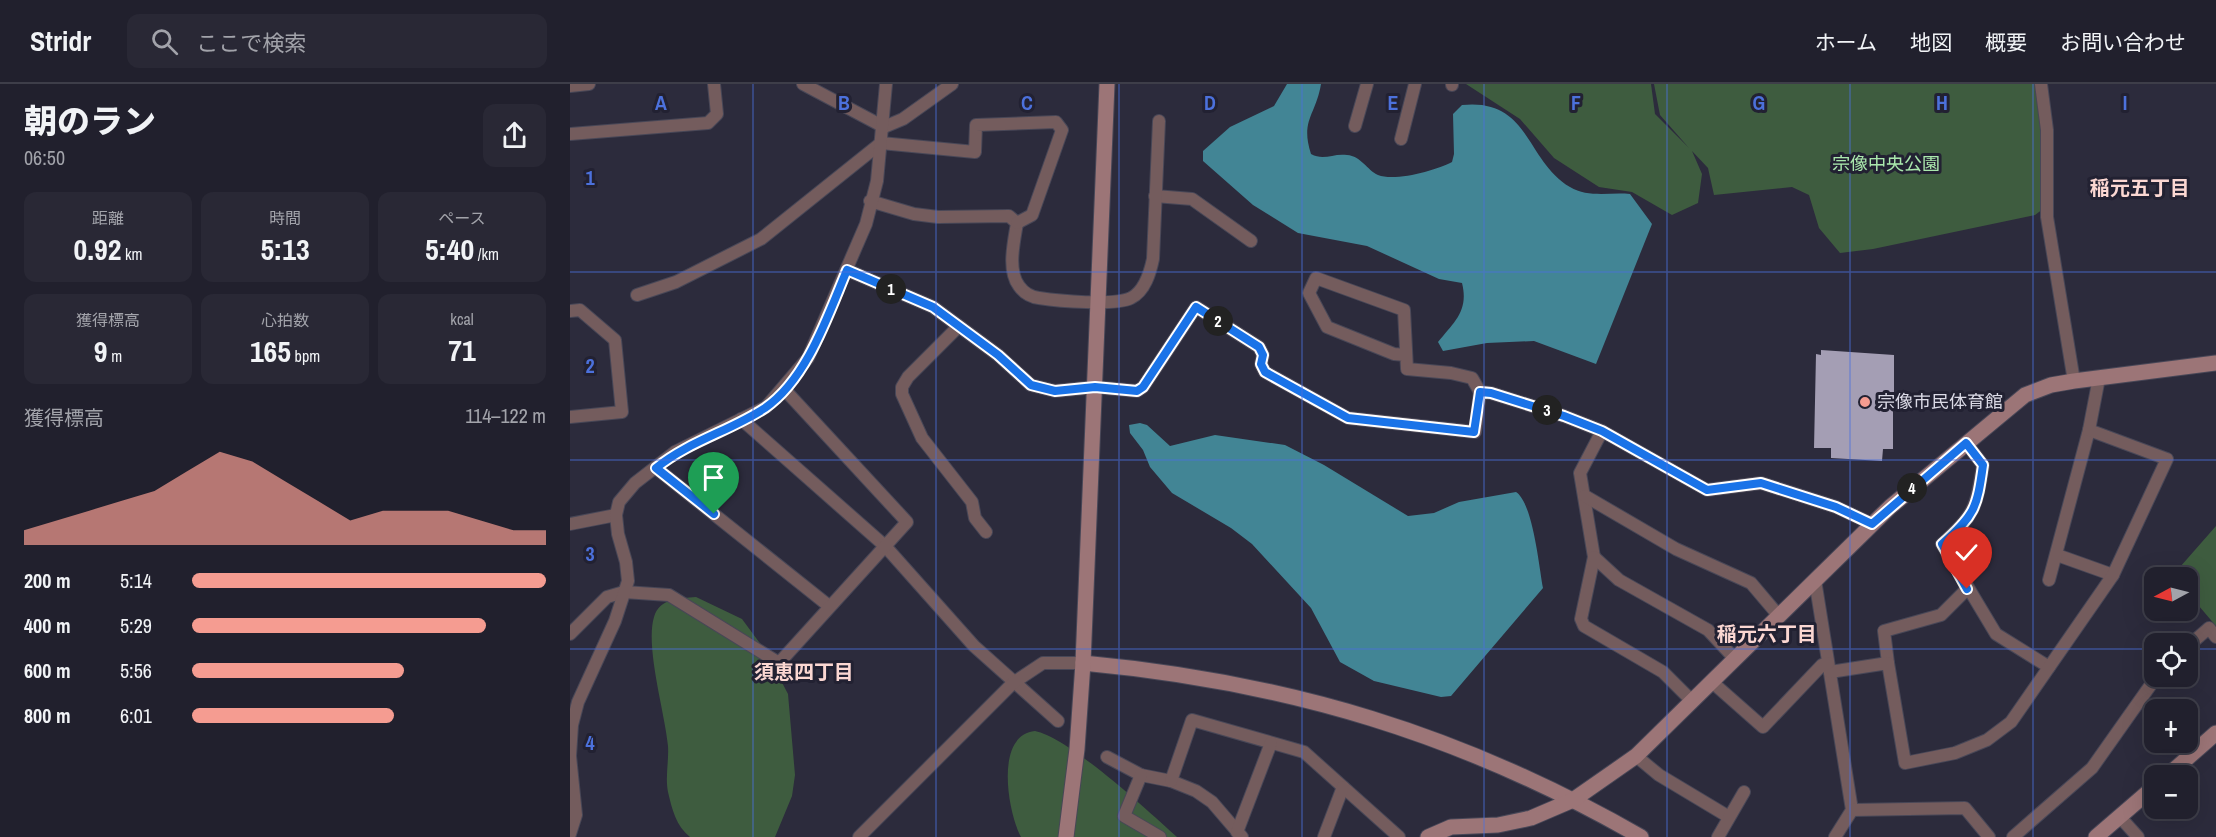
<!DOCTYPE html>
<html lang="ja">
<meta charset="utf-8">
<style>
:root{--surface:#21202d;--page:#292835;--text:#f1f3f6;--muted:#a2a3aa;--line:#3e3e49;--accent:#f59c91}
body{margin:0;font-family:"Archivo Narrow","Noto Sans JP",sans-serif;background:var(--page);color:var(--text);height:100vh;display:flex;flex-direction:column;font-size:22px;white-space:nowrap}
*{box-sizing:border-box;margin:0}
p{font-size:20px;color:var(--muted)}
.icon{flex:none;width:33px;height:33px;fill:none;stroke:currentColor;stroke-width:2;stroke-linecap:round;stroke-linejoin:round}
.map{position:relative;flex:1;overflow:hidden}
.panel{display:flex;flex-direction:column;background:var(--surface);width:570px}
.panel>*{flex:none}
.needle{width:39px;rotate:263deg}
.tools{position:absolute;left:1574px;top:483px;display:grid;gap:12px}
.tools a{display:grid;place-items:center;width:54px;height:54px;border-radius:12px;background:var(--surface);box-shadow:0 6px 24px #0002,0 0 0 2px var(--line);font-size:30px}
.pin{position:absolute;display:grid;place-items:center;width:51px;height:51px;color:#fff;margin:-62px -26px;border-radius:50% 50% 50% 0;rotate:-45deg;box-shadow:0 0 6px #0007}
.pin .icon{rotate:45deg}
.km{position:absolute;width:30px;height:30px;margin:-15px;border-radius:50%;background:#222;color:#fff;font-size:16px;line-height:30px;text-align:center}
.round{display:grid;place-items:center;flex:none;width:63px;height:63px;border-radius:12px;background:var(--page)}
.head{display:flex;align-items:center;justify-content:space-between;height:102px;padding:0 24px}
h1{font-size:33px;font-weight:800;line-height:45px}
.metrics{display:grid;grid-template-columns:repeat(3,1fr);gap:9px;height:102px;padding:6px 24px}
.metrics div{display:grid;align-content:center;border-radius:12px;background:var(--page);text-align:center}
.metrics b{font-size:30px;font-weight:800}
.metrics small{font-size:16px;font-weight:400}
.metrics p{font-size:16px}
.chart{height:168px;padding:12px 24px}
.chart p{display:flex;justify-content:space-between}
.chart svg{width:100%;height:108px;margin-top:6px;fill:var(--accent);opacity:.7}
ul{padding:0 24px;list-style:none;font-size:20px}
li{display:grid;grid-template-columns:96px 72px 1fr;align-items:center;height:45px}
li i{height:15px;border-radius:8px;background:var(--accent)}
header{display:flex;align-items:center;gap:36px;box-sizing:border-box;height:84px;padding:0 30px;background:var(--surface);border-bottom:2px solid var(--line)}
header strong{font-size:28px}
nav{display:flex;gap:33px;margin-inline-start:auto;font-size:21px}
.search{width:420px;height:54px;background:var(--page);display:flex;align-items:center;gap:15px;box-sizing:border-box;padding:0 21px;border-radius:12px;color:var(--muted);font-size:22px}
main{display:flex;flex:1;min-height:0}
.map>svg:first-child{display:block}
</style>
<header>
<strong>Stridr</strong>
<div class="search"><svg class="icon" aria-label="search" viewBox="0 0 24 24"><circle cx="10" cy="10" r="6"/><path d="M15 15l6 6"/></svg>ここで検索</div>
<nav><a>ホーム</a><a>地図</a><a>概要</a><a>お問い合わせ</a></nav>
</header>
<main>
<section class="panel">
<div class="head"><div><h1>朝のラン</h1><p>06:50</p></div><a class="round"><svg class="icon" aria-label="share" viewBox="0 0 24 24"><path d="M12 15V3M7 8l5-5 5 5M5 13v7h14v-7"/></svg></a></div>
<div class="metrics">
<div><p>距離</p><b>0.92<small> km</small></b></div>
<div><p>時間</p><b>5:13</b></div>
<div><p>ペース</p><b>5:40<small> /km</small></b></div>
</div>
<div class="metrics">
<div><p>獲得標高</p><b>9<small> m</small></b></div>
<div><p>心拍数</p><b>165<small> bpm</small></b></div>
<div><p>kcal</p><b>71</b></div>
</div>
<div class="chart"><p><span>獲得標高</span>114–122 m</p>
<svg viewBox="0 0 160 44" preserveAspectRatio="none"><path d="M0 44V38L10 34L20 30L30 26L40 22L50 14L60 6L70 10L80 18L90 26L100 34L110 30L120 30L130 30L140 34L150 38L160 38V44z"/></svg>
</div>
<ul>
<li><b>200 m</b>5:14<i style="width:100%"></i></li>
<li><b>400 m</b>5:29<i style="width:83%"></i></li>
<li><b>600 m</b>5:56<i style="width:60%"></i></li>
<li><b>800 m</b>6:01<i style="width:57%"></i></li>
</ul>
</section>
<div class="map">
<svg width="1646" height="753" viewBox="0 0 1646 753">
<rect width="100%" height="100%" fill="#2c2b3c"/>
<!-- green -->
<g fill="#3e5c3f">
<path d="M896 0H1081L1085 30 1119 64 1090 31 1084 0H1466L1473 46V125L1465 131 1303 165 1270 169 1249 144 1239 111 1222 103 1144 111 1138 84 1122 67 1132 90 1128 119 1102 131 1062 108 1029 103 984 74 950 35Z"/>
<path d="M1646 442V542L1617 508V494L1603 491Z"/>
<path d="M126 513 172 535 195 566 218 610 225 691 222 712 205 753H120C106 742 102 725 98 708 95 693 99 677 98 662 95 629 75 563 84 533 90 513 110 515 126 513Z"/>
<path d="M465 647C500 654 578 727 607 753H451C438 729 424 651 465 647Z"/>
</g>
<!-- water -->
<g fill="#428595">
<path d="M717 0H751C746 31 730 36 741 70 754 77 763 69 777 71 791 72 797 86 808 91 825 98 867 86 882 78L884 70 883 30 892 21C960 14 955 76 1000 103 1018 114 1040 108 1060 110L1082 140 1026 280 964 257 917 259 873 267 868 258C884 238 899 227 892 199L869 195 797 162 728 149 683 121 633 77V67L660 43 704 22Z"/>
<path d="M570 339 577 341 600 362 645 351 715 361 754 381 838 432 864 429 889 418 946 408C963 419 969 483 973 504L881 612 871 613 804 597 770 578 741 524 682 460 661 444 602 409 580 383 573 366 560 349 559 341Z"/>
</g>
<!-- building -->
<path fill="#a49eb4" d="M1251 266 1324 271V313L1344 315 1345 324H1323V365H1313L1312 377 1261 374V364H1244L1246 270 1251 271Z"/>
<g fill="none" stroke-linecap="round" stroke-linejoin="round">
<!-- street casing -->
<g stroke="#484757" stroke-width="14">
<g id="street">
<path d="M233 0 314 43 333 35 382 0"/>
<path d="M882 0V1"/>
<path d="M1471 0 1477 46V133L1504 297"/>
<path d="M0 2 19 0"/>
<path d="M785 42 797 0"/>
<path d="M0 50 138 39 147 30 144 0"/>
<path d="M831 55 845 0"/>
<path d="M585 112 622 115 681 157"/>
<path d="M300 117 344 130 368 133 439 132 447 139C444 158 437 186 449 202 454 209 461 213 469 214 488 217 544 222 561 214 575 207 580 189 583 175L589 37"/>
<path d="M277 186 363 223 428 271 461 301 485 307 525 303 567 307 573 303 626 223 689 263 693 271 691 280 695 288 778 334 905 348 910 308 921 309 994 332 1032 347 1137 406 1191 399 1266 423 1302 440"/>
<path d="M67 211 106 198 191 155 311 59 405 68 406 41 486 38 492 46 462 131 447 139"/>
<path d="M0 227 10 226 45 256 52 328 0 333"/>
<path d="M389 242 338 293 332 303V310L352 354 402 418 405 434 416 448"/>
<path d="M836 271 824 270 757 243 739 209 746 194 834 226 837 285 881 289 902 294 910 308"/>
<path d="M171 335 315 462 404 562 488 637"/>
<path d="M1032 347 1010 389 1024 473 1011 535 1014 542 1093 588 1121 616"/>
<path d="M1396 359 1413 381C1406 424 1405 431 1372 460L1426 550 1479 583"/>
<path d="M86 384 259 522"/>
<path d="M1015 412 1106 465 1181 499 1209 532"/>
<path d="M0 440 46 431"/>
<path d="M1487 471 1543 491"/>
<path d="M1024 473 1049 496 1138 546 1165 575"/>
<path d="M1245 496 1282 726 1265 753"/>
<path d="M1479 496 1519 346"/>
<path d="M0 550 37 513 54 508 99 511 209 579 337 438 214 305"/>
<path d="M1617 563 1639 544 1646 553"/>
<path d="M1318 579 1314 547 1371 531 1397 505"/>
<path d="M1260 588 1318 579 1335 679 1385 669 1417 656 1441 638 1543 491 1597 375 1519 346 1529 294"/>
<path d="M1142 598 1193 643 1252 581 1258 579"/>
<path d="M1066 672 1089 691 1159 733"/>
<path d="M537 673 571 691 601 697 626 707 642 718 672 753"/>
<path d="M571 691 554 732 590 753"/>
<path d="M601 697 622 636 734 668 829 753"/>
<path d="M1282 726 1395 724 1419 753"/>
<path d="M1550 733 1568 753"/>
<path d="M667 748 701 659"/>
<path d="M0 750 6 731 0 672 2 641 8 618 45 537 58 497 56 478 48 450 46 431 49 418 65 399 105 368 196 323 238 274 296 140 307 97 316 0"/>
<path d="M289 753 443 599 473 579H513"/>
<path d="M754 753 773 703"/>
<path d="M1148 753 1174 708"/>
<path d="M1443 753 1522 684 1587 592"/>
</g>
</g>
<!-- secondary casing -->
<g stroke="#484757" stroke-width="17">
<g id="secondary">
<path d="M513 579C718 598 891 650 1071 753"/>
<path d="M1597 692 1646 649"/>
<path d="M496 753 507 665 513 579 537 0"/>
<path d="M858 753 881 743 928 741 961 734 1003 716 1066 672 1320 423 1455 311 1481 301 1504 297 1646 279"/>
<path d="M1526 753 1584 703"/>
</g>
</g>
<!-- street -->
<use href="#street" stroke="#745c5d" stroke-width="12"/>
<!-- secondary -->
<use href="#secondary" stroke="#9c7577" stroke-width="15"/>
</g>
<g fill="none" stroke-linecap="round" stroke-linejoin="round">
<!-- route casing -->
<g stroke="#fff" stroke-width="12">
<path id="route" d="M144 430 86 384C119 357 160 347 195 324 237 295 258 231 277 186L363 223 428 271 461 301 485 307 525 303 567 307 573 303 626 223 689 263 693 271 691 280 695 288 778 334 904 348 910 308 921 309 994 332 1032 347 1137 406 1191 399 1266 423 1302 440 1396 359 1413 381C1407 424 1405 431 1372 460L1397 505"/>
</g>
<!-- route -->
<use href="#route" stroke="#1a73e8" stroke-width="8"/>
</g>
<!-- grid -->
<path fill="none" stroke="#4c71dc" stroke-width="1.5" stroke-opacity="0.55" d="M183 0V753M366 0V753M549 0V753M732 0V753M914 0V753M1097 0V753M1280 0V753M1463 0V753M0 188H1646M0 376H1646M0 565H1584M1617 565H1646"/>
<!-- markers -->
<circle fill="#f59c91" stroke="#222132" stroke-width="2" cx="1295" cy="318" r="6"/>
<g text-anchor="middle" stroke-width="6" stroke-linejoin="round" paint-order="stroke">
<!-- park labels -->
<g font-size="18" fill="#aae8ad" stroke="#222132">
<text x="1316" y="86">宗像中央公園</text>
</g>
<!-- poi labels -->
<g font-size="18" fill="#dbdae6" stroke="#222132" text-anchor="start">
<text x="1307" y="324">宗像市民体育館</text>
</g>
<!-- neighbourhood labels -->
<g font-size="20" font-weight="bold" fill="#fbd7d2" stroke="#222132">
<text x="1570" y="111">稲元五丁目</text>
<text x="1197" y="557">稲元六丁目</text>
<text x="234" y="595">須恵四丁目</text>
</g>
</g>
<g font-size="20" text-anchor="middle" font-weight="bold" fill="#4c71dc" stroke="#222132" stroke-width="6" stroke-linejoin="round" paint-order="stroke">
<text x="91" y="26">A</text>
<text x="274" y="26">B</text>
<text x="457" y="26">C</text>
<text x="640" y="26">D</text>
<text x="823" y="26">E</text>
<text x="1006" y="26">F</text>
<text x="1189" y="26">G</text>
<text x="1372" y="26">H</text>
<text x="1555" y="26">I</text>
<text x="20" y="101">1</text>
<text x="20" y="289">2</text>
<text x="20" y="477">3</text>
<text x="20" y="666">4</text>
</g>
</svg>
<div class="tools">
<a><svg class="needle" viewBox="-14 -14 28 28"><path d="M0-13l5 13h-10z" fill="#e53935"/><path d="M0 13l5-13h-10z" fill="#a2a3aa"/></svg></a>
<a><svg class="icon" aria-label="locate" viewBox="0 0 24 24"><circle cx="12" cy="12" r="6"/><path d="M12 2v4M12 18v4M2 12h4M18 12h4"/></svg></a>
<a>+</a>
<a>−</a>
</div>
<div class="pin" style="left:144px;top:430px;background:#1e9e55"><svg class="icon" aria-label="arrive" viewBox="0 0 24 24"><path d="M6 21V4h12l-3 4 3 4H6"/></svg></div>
<div class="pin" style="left:1397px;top:505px;background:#d93025"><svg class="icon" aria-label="check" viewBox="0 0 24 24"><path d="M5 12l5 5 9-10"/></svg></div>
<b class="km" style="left:321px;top:205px">1</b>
<b class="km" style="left:648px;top:237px">2</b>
<b class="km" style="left:977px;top:326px">3</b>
<b class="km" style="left:1342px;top:404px">4</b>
</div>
</main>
